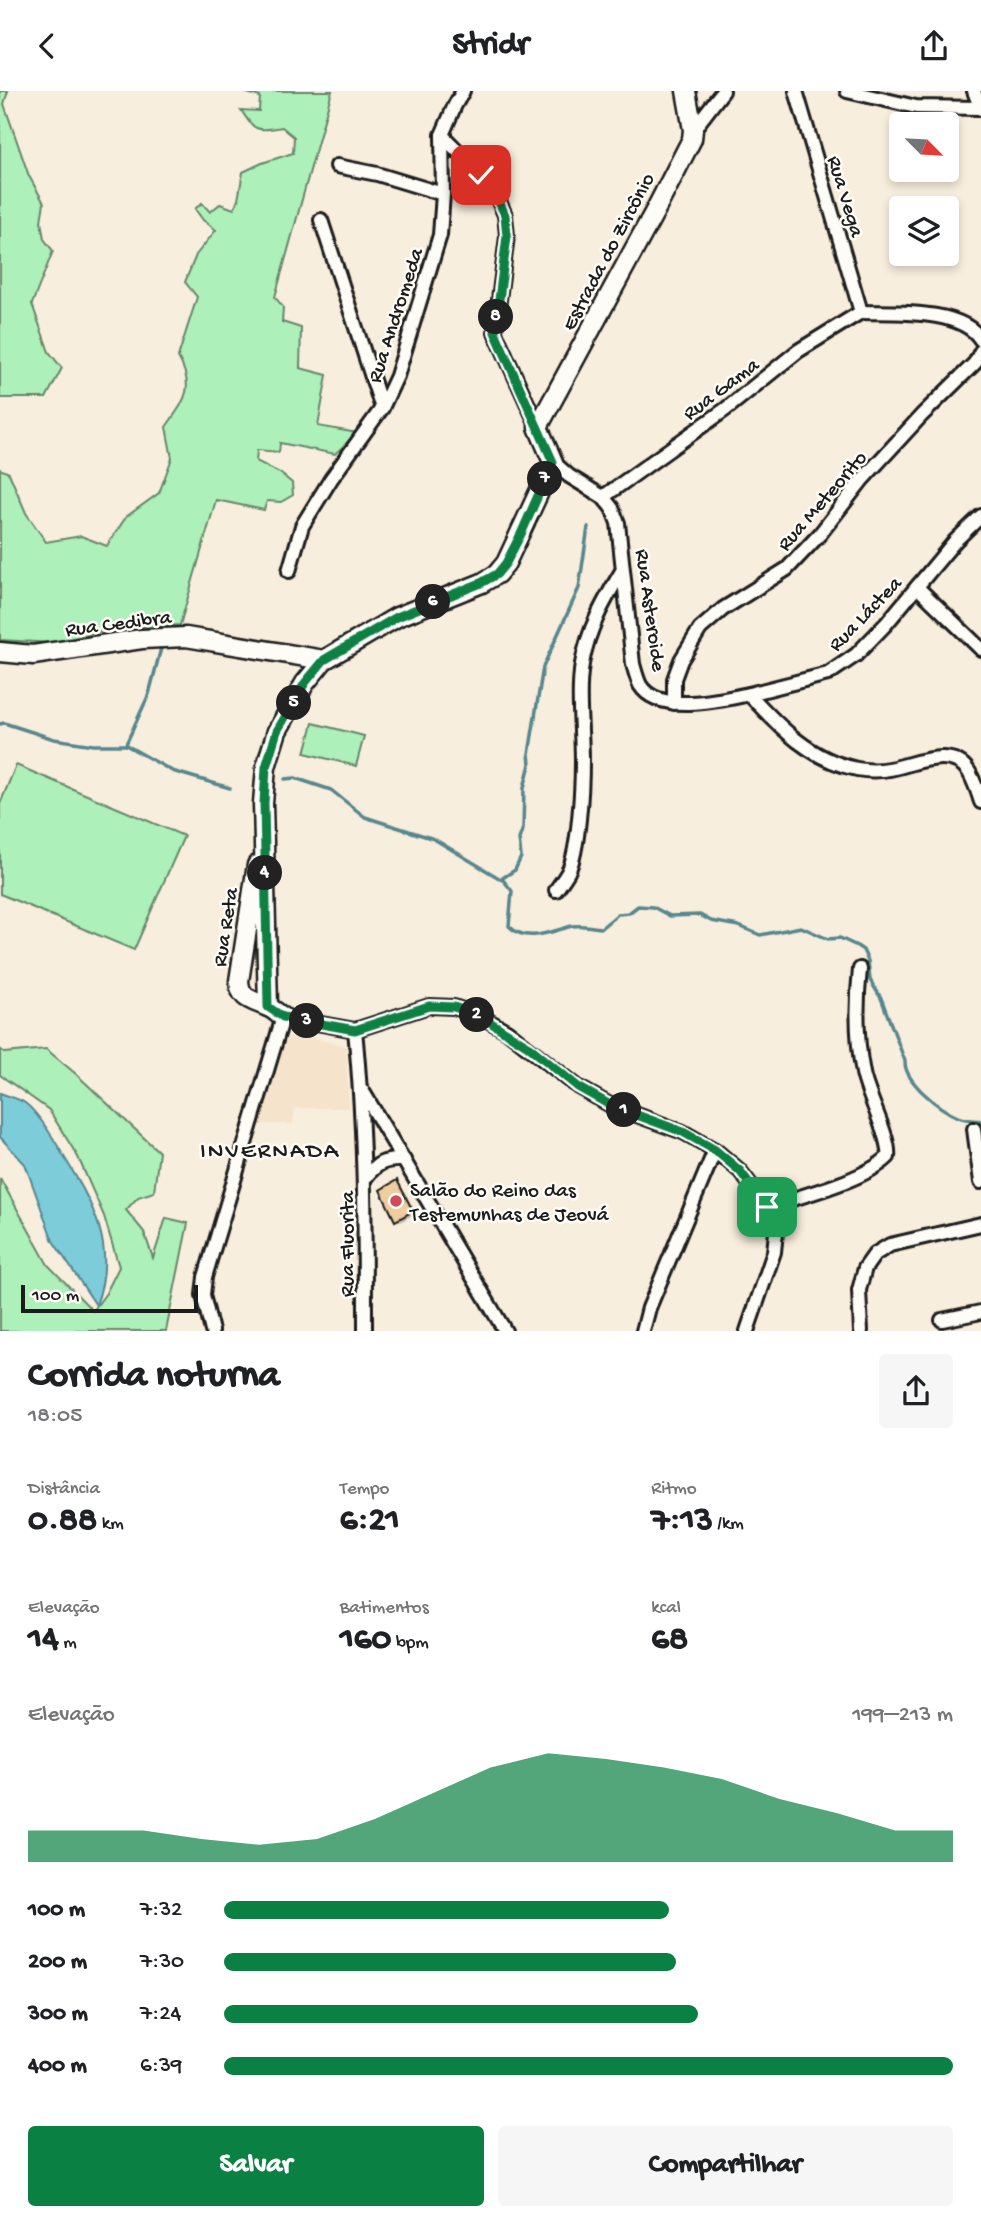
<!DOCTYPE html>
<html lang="pt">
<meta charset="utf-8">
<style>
:root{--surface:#fff;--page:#f6f6f6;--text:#202124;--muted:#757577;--accent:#0b8043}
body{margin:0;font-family:"Gochi Hand",sans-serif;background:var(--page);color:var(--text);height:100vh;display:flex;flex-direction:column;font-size:26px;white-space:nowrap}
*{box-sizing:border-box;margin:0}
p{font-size:23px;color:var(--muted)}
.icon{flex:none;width:38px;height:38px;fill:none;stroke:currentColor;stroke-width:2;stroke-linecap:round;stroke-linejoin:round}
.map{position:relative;height:1240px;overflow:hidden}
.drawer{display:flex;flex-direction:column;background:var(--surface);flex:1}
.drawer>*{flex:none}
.needle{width:46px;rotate:114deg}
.controls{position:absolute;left:889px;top:21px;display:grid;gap:14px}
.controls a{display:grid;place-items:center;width:70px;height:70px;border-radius:7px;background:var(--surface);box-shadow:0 4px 10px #0003;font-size:35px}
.scale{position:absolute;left:21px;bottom:18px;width:177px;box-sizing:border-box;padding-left:7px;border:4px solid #1c1c1c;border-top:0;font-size:19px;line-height:24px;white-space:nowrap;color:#1c1c1c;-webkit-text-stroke:5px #fdfcf7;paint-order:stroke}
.pin{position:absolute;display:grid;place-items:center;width:60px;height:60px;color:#fff;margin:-30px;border-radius:14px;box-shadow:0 4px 10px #0006}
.km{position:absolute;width:35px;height:35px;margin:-18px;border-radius:50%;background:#222;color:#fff;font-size:19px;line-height:35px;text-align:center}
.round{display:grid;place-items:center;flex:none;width:74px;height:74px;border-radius:7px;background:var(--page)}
.summary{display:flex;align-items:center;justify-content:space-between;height:119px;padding:0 28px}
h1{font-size:38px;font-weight:800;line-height:52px}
.figures{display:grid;grid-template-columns:repeat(3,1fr);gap:10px;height:119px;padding:7px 28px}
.figures div{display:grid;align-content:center}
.figures b{font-size:35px;font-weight:800}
.figures small{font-size:19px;font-weight:400}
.figures p{font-size:19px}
.chart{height:196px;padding:14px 28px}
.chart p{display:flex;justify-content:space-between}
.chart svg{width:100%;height:126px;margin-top:7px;fill:var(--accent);opacity:.7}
.action{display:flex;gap:14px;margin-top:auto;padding:14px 28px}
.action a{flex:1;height:80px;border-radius:7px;background:var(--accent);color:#fff;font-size:28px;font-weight:800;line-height:80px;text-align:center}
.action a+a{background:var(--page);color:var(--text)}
ul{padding:0 28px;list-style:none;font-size:23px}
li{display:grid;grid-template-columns:112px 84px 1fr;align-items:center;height:52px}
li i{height:18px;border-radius:9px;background:var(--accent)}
header{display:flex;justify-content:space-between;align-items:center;height:91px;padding:0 28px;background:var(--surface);font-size:32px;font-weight:800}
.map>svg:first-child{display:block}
</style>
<header><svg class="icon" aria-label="back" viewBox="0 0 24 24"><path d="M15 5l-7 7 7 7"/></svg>Stridr<svg class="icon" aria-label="share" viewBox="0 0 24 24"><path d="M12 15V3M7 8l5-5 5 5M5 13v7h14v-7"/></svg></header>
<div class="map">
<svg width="981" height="1240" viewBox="0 0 981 1240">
<rect width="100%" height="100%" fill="#f8eedd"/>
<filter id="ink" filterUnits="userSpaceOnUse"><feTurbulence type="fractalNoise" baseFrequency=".0143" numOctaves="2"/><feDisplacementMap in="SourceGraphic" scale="14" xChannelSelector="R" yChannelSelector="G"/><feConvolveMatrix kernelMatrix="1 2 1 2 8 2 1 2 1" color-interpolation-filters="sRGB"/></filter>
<g filter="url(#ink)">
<!-- built -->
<path fill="#f5e4cb" d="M297 943 346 955 349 1017H295L293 1033H256L286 948Z"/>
<!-- green -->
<g fill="#aef0b9" stroke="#65866a" stroke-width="2">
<path d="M0 0H8L4 13 29 85 44 112 41 130 44 148 53 160 32 213 49 261 62 277 46 307H0Z"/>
<path d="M241 0H332L275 206 283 216 282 231 301 237 300 277 327 284 318 335 357 342 335 363 280 352 279 361 257 359 256 370 280 382 292 392 293 404 281 411 267 410 264 419 216 409 180 534 110 538 54 552 0 549V378L9 382 26 422 46 451 81 445 107 455 126 426 159 402 172 367 166 336C184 310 196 298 178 266L197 206 185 191 196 164 216 139 203 129 195 118 202 112 210 121 220 113 234 118 238 109 243 81 262 72 293 62 294 46 282 36C256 40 255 41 241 19L259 20 260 6Z"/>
<path d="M313 632 364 645 356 675 305 662Z"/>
<path d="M16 674 184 745 134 859 0 803V713Z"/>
<path d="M0 958 5 962 46 958 76 983 159 1061 154 1101 138 1106 126 1119 144 1141 153 1167 166 1127 188 1132 166 1240H0V1087L48 1174 93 1220 106 1202 119 1176 104 1125 78 1066 49 1019 0 984Z"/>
</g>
<!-- water -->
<path fill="#7dccda" stroke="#56868e" stroke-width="2" d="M0 1002C7 1005 18 1007 25 1012 39 1023 54 1048 63 1064 93 1113 118 1156 96 1214L53 1150 25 1073 0 1046Z"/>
<!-- shadow -->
<path fill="#0003" d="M397 1091 401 1094 416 1122 401 1131 397 1129Z"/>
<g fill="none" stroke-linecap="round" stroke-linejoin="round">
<!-- stream -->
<g stroke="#56868e" stroke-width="3.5">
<path d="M0 633 4 632 54 648 93 654H126L172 680 230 697"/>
<path d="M126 653 149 603 161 557"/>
<path d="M285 688 295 687 331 699 365 726 434 748 504 790 512 800 509 835C526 853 552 840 572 835 581 834 592 836 601 837L618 823 629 822 638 815 653 816 670 825 700 824 711 830 739 835 760 844 801 836 828 848 840 847 857 855 863 859 868 870 870 889 881 907 905 970C904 991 941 1019 958 1026 965 1029 974 1029 981 1030"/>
<path d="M501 788 515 779 521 766 519 748 523 737 524 697 530 673 529 663 543 576 579 497 588 436"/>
</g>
</g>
<!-- building -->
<path fill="#eecda0" stroke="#1c1c1c" stroke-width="2" d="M397 1089 413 1120 395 1130 380 1099Z"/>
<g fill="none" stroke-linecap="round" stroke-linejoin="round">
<!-- street casing -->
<g stroke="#1c1c1c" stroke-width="18">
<g id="street">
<path d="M796 0 861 221"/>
<path d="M847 0 916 16 981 17"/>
<path d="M974 0 981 18"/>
<path d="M693 39 723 0"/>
<path d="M442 44 481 84 497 106 505 124 507 145 495 241 538 336"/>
<path d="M337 75 377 83 443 103"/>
<path d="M321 129 382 317"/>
<path d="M861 221C894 222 962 217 981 249"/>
<path d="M553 371 569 385 603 406 612 417 618 432 633 573C635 580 637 588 640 594 658 624 722 609 749 603 779 636 811 669 857 678 868 680 879 680 889 678 913 674 952 654 969 681 974 690 978 701 981 711"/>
<path d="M603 406 726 318 798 260 861 221"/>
<path d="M289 480 302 435 331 388 382 317 397 285 440 144 443 103 442 44 455 14 463 0"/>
<path d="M917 496 981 558"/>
<path d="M749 603 828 583 856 564 886 533 955 450 981 425"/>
<path d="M674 612V588L681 569 700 538 723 518 787 478 820 443 862 389 922 324 975 272 981 260"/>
<path d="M556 799C560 793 564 788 568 781 579 759 582 696 582 670 582 637 577 605 582 573 588 538 604 510 622 480"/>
<path d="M355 939C365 1040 365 1139 365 1240"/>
<path d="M362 999 505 1240"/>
<path d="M974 1038 981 1091"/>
<path d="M365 1087C377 1072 384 1068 404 1069"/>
<path d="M767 1116C800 1105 864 1090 888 1066 891 1048 867 1004 863 982 856 947 856 914 860 878"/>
<path d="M942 1229 981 1221"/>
<path d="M212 1240 203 1204 205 1186 283 926 355 939 429 915 454 916 480 925 507 940 578 996 610 1014 683 1041 715 1059 740 1080 753 1097 771 1121 776 1141 774 1161 747 1240"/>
<path d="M643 1240 649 1217 715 1059"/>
<path d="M861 1240 859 1199 865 1177 875 1163 890 1154 981 1133"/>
</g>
</g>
<!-- secondary casing -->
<g stroke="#1c1c1c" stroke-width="23">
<g id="secondary">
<path d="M0 561 33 564 142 548 186 546 324 569"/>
<path d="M257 774 239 890C240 909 253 909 268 916 273 918 278 923 283 926"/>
<path d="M268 916 263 712 266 676 277 640 305 592 324 569 397 526 482 492 497 483 506 472 553 371 538 336 655 120 692 48 693 39 686 0"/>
</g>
</g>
<!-- street -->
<use href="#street" stroke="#fdfcf7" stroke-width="12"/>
<!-- secondary -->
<use href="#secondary" stroke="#fdfcf7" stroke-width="18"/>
</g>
</g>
<g fill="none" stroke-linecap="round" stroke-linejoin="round" filter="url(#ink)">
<!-- route casing -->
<g stroke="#fff" stroke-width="14">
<path id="route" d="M481 84 497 106 505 124 507 145 495 241 553 371 521 443 506 472 497 483 481 492 397 526 324 569 305 592 277 640 266 676 264 712 268 916 283 926 355 939 429 915 454 916 480 925 528 955 578 996 610 1014 683 1041 715 1059 740 1080 767 1116"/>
</g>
<!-- route -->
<use href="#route" stroke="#0b8043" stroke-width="9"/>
</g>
<!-- markers -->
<circle fill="#d1495b" stroke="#fdfcf7" stroke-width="2.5" cx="396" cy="1110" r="7"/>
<g text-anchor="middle" stroke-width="5" stroke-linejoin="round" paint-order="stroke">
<!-- street labels -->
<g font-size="21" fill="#1c1c1c" stroke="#fdfcf7">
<text transform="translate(847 105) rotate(73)" y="7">Rua Vega</text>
<text transform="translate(607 160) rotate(-62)" y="7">Estrada do Zircônio</text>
<text transform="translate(394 224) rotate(-72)" y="7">Rua Andromeda</text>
<text transform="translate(720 297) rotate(-37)" y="7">Rua Gama</text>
<text transform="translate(821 409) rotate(-49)" y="7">Rua Meteorito</text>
<text transform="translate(652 519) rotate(82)" y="7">Rua Asteroide</text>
<text transform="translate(864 522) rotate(-46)" y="7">Rua Láctea</text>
<text transform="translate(118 531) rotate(-7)" y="7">Rua Cedibra</text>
<text transform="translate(224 836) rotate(-81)" y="7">Rua Reta</text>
<text transform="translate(346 1153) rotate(-90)" y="7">Rua Fluorita</text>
</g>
<!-- poi labels -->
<g font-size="21" fill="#1c1c1c" stroke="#fdfcf7" text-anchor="start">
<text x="410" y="1105">Salão do Reino das<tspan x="410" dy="24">Testemunhas de Jeová</tspan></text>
</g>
<!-- quarter labels -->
<g font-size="24" letter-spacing="2" fill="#1c1c1c" stroke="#fdfcf7">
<text x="270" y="1066">INVERNADA</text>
</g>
</g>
</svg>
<div class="controls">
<a><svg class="needle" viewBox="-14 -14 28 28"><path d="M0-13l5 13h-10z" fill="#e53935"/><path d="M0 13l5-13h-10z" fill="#757577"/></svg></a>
<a><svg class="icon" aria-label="layers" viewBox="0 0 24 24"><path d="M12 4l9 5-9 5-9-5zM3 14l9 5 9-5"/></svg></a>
</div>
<div class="scale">100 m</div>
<div class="pin" style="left:767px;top:1116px;background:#1e9e55"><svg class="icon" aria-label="arrive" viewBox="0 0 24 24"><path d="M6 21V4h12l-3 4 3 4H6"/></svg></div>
<div class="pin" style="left:481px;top:84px;background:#d93025"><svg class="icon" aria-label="check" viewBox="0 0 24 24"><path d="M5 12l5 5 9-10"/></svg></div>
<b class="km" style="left:624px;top:1019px">1</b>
<b class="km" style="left:477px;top:924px">2</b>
<b class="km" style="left:307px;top:930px">3</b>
<b class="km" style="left:265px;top:782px">4</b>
<b class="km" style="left:294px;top:612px">5</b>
<b class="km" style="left:433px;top:511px">6</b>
<b class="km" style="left:545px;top:388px">7</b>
<b class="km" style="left:496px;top:226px">8</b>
</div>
<section class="drawer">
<div class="summary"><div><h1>Corrida noturna</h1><p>18:05</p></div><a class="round"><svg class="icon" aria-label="share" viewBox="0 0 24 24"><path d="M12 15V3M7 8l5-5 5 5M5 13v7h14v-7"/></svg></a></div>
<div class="figures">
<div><p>Distância</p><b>0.88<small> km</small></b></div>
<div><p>Tempo</p><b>6:21</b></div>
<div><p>Ritmo</p><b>7:13<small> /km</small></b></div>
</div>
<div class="figures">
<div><p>Elevação</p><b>14<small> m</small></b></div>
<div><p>Batimentos</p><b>160<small> bpm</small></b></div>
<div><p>kcal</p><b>68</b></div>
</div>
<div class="chart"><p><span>Elevação</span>199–213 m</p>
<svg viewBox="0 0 160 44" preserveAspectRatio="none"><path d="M0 44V33L10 33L20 33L30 36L40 38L50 36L60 29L70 20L80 11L90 6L100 8L110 11L120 15L130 22L140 27L150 33L160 33V44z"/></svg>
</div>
<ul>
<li><b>100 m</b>7:32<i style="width:61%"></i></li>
<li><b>200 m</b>7:30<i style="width:62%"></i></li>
<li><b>300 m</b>7:24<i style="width:65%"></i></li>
<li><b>400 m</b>6:39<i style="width:100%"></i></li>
</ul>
<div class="action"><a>Salvar</a><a>Compartilhar</a></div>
</section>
